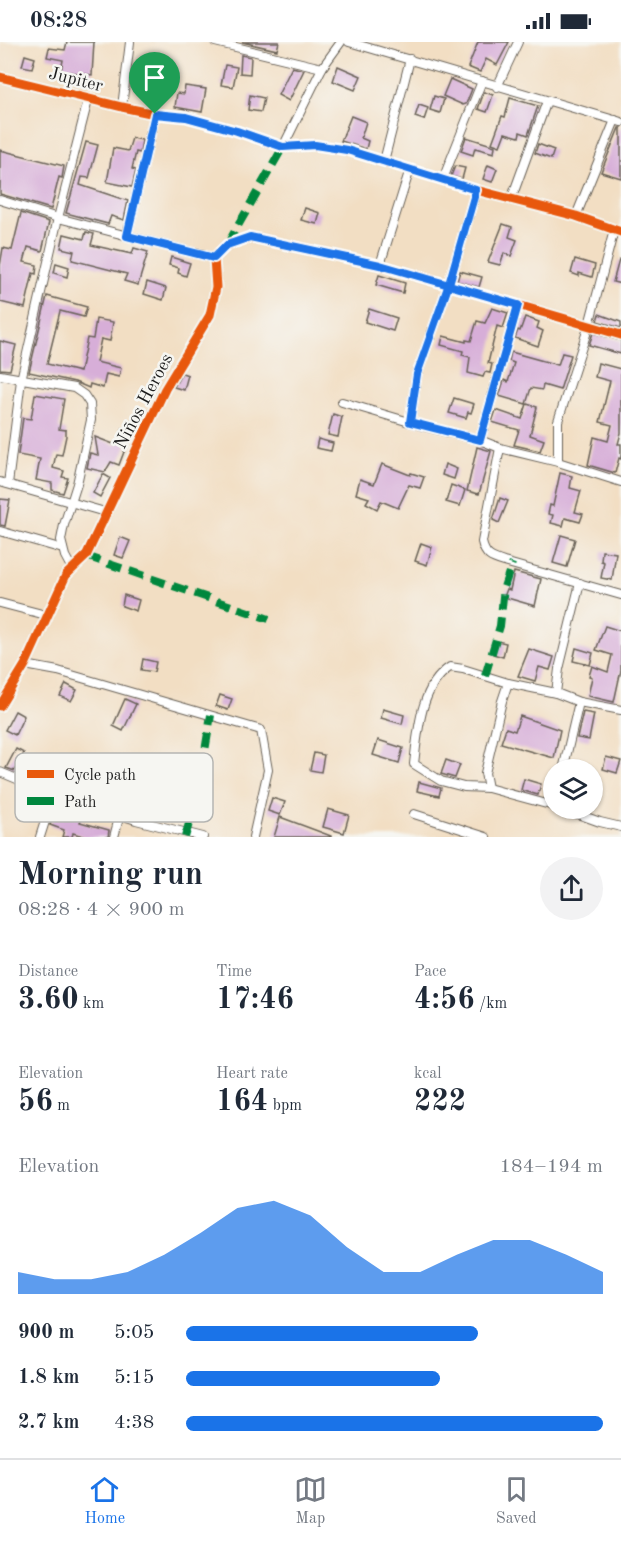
<!DOCTYPE html>
<meta charset="utf-8">
<style>
:root{--surface:#fff;--page:#f2f2f3;--text:#1f2937;--muted:#747a83;--line:#e0e1e3;--accent:#1a73e8}
body{margin:0;font-family:"Old Standard TT",serif;background:var(--page);color:var(--text);height:100vh;display:flex;flex-direction:column;font-size:22px;white-space:nowrap}
*{box-sizing:border-box;margin:0}
p{font-size:20px;color:var(--muted)}
.icon{flex:none;width:33px;height:33px;fill:none;stroke:currentColor;stroke-width:2;stroke-linecap:round;stroke-linejoin:round}
.map{position:relative;height:795px;overflow:hidden}
.details{display:flex;flex-direction:column;background:var(--surface);flex:1}
.details>*{flex:none}
.controls{position:absolute;left:543px;top:717px;display:grid;gap:12px}
.controls a{display:grid;place-items:center;width:60px;height:60px;border-radius:50%;background:var(--surface);box-shadow:0 2px 4px #0004;font-size:30px}
.pin{position:absolute;display:grid;place-items:center;width:51px;height:51px;color:#fff;margin:-62px -26px;border-radius:50% 50% 50% 0;rotate:-45deg;box-shadow:0 0 6px #0007}
.pin .icon{rotate:45deg}
.round{display:grid;place-items:center;flex:none;width:63px;height:63px;border-radius:32px;background:var(--page)}
.headline{display:flex;align-items:center;justify-content:space-between;height:102px;padding:0 18px}
h1{font-size:33px;font-weight:800;line-height:45px}
.stats{display:grid;grid-template-columns:repeat(3,1fr);gap:9px;height:102px;padding:6px 18px}
.stats div{display:grid;align-content:center}
.stats b{font-size:30px;font-weight:800}
.stats small{font-size:16px;font-weight:400}
.stats p{font-size:16px}
.chart{height:168px;padding:12px 18px}
.chart p{display:flex;justify-content:space-between}
.chart svg{width:100%;height:108px;margin-top:6px;fill:var(--accent);opacity:.7}
ul{padding:0 18px;list-style:none;font-size:20px}
li{display:grid;grid-template-columns:96px 72px 1fr;align-items:center;height:45px}
li i{height:15px;border-radius:8px;background:var(--accent)}
.status{display:flex;justify-content:space-between;align-items:center;height:42px;padding:0 30px;background:var(--surface);direction:ltr}
.status svg{height:16px;fill:currentColor}
.tabs{display:flex;justify-content:space-around;align-items:center;height:84px;border-top:2px solid var(--line);background:var(--surface);font-size:16px;color:var(--muted)}
.tabs a{display:grid;justify-items:center;gap:3px}
.tabs .current{color:var(--accent)}
.map>svg:first-child{display:block}
</style>
<div class="status"><b>08:28</b><svg viewBox="0 0 49 12"><path d="M0 12V9h3v3zM5 12V6h3v6zM10 12V3h3v9zM15 12V0h3v12zM26 1h20v11H26zM47 4h2v5h-2z"/></svg></div>
<div class="map">
<svg width="621" height="795" viewBox="0 0 621 795">
<rect width="100%" height="100%" fill="#f6f6f2"/>
<filter id="ink" filterUnits="userSpaceOnUse"><feTurbulence type="fractalNoise" baseFrequency=".0167" numOctaves="2"/><feDisplacementMap in="SourceGraphic" scale="12" xChannelSelector="R" yChannelSelector="G"/><feConvolveMatrix kernelMatrix="1 2 1 2 8 2 1 2 1" color-interpolation-filters="sRGB"/></filter>
<filter id="wash" filterUnits="userSpaceOnUse"><feTurbulence type="fractalNoise" baseFrequency=".008" numOctaves="4" result="noise"/><feDisplacementMap in="SourceGraphic" scale="24" xChannelSelector="R" yChannelSelector="G"/><feGaussianBlur stdDeviation="1.35" result="paint"/><feColorMatrix in="noise" values="0 0 0 0 0 0 0 0 0 0 0 0 0 0 0 0 0 1.4 0 .05"/><feComposite in="paint" operator="in"/></filter>
<g filter="url(#wash)">
<rect width="100%" height="100%" fill="#f2dec3"/>
<g id="blocks">
<!-- building -->
<g fill="#d7aed8">
<path d="M67 0H94L92 33 61 29 63 18 47 15 49 6 65 8Z"/>
<path d="M242 0H279L277 8Z"/>
<path d="M478 0H509L497 23 486 17 480 30 468 25Z"/>
<path d="M25 13 35 16 32 26 22 24Z"/>
<path d="M241 13 251 15 250 32 240 31Z"/>
<path d="M225 23 237 25 233 45 221 43Z"/>
<path d="M338 24 361 34 355 48 333 39Z"/>
<path d="M292 25 304 28 289 59 278 53Z"/>
<path d="M450 37 472 47 466 62 463 63 443 54Z"/>
<path d="M185 44 206 47 202 70 175 65 177 51 184 52Z"/>
<path d="M484 50 493 53 487 70 478 67Z"/>
<path d="M250 53 264 56 261 70 248 68Z"/>
<path d="M434 54 444 57 440 71 430 68Z"/>
<path d="M510 56 538 64 528 93 520 90 519 95 505 91 500 104 492 101 502 74 505 75Z"/>
<path d="M419 63 428 66 424 78 415 75Z"/>
<path d="M351 74 366 80 361 96 368 99 366 107 341 99Z"/>
<path d="M619 86H621V136L601 130Z"/>
<path d="M466 95 495 104 494 111 475 106 473 113 461 109Z"/>
<path d="M132 96 142 98 140 111 136 110 132 127 136 128 132 145 107 140 113 106 128 109Z"/>
<path d="M86 100 98 103 89 136 82 135 80 143 128 159 124 178 111 174 108 182 66 171Z"/>
<path d="M538 102 554 108 551 117 535 111Z"/>
<path d="M0 108 64 124 62 136 59 135 51 167 0 152Z"/>
<path d="M488 123 497 127 492 140 483 137Z"/>
<path d="M455 124 465 126 462 137 451 134Z"/>
<path d="M305 166 320 171 317 182 301 178Z"/>
<path d="M21 171 49 180 42 209 28 205 24 220 37 223 36 232 33 231 25 266 0 260V224L3 206 12 208Z"/>
<path d="M503 182 512 185 509 195 517 198 511 214 504 211 500 223 488 220Z"/>
<path d="M86 190 94 192 91 203 132 212 134 206 148 210 138 243 124 239 127 232 72 218 74 209 61 206 64 192 84 197Z"/>
<path d="M171 215 190 221 186 234 178 231 179 226 169 223Z"/>
<path d="M575 217 595 223 592 235 579 231V234L571 231Z"/>
<path d="M619 218 621 219V242L613 240Z"/>
<path d="M56 221 69 225 67 235 54 231Z"/>
<path d="M460 229 482 235 479 245 457 239Z"/>
<path d="M379 233 405 241 403 251 376 243Z"/>
<path d="M147 240 166 246 163 258 144 252Z"/>
<path d="M47 254 87 265 84 275 60 269 47 322 80 330 87 296 93 297 96 277 113 280 110 299 101 297 96 320 121 326 119 335 106 332 103 346 90 342 89 346 75 340 29 330Z"/>
<path d="M492 266 508 271 503 286 497 284 488 321 492 322 490 331 485 330 483 335 468 331 470 315 462 313 463 309 441 303 443 294 466 300V298L471 299 477 279 485 281Z"/>
<path d="M369 267 397 276 393 289 365 280Z"/>
<path d="M599 272 621 280V286L597 279Z"/>
<path d="M525 275 539 280 537 286 543 289 538 304 515 296 518 288 520 289Z"/>
<path d="M593 291 621 299V312L589 303Z"/>
<path d="M0 299 16 303 10 328 0 327Z"/>
<path d="M511 310 558 323 562 311 571 313 560 348 543 343 542 348 531 346 526 362 499 354 504 338 508 340 514 321 509 319Z"/>
<path d="M598 321 621 327V391L618 402H621V417L619 416 615 431 588 423 594 395 608 399 612 383 600 380 610 339 595 335Z"/>
<path d="M182 331 188 333 184 348 174 345Z"/>
<path d="M35 352 64 357 59 387 66 388V394L62 413 56 412 53 426 64 429 62 435 68 436 63 451 52 448V441L36 438 40 417 18 413 23 376 31 377Z"/>
<path d="M454 356 474 362 471 371 468 370 466 376 449 371Z"/>
<path d="M527 362 537 365 530 393 544 398 540 409 514 403 519 388 492 380 496 368 522 377Z"/>
<path d="M333 372 342 375 338 395 328 393Z"/>
<path d="M123 386 132 389 119 423 111 420 105 430 87 426 90 411 98 413 95 395 116 403Z"/>
<path d="M318 397 333 401 331 409 316 406Z"/>
<path d="M477 405 491 409 479 452 467 449Z"/>
<path d="M382 422 410 433 411 431 424 435 420 446 409 443 398 466 381 459 377 467 366 461 369 456 356 452 360 437 374 442Z"/>
<path d="M445 422 457 427 454 437 442 433Z"/>
<path d="M560 431 572 434 570 446 581 449 575 470 583 472 580 480 565 476 563 484 551 481 553 473 548 472 550 463 553 464Z"/>
<path d="M103 432 110 436 100 455 93 451Z"/>
<path d="M451 443 465 448 460 464 446 460Z"/>
<path d="M500 456 508 459 499 481 493 478Z"/>
<path d="M0 457 10 458 5 484 0 483Z"/>
<path d="M561 493 575 497 567 525 553 521Z"/>
<path d="M120 495 130 499 123 516 114 513Z"/>
<path d="M421 501 432 505 427 523 415 519Z"/>
<path d="M602 509 616 511 612 538 601 536 604 520 601 519Z"/>
<path d="M514 530 541 537 535 564 504 555 507 547 510 548Z"/>
<path d="M124 553 139 558 136 569 122 564Z"/>
<path d="M605 584 621 589V628L614 660 588 654 592 635 589 634 592 624 608 630 612 613 596 608Z"/>
<path d="M497 599 506 601 503 615 493 612Z"/>
<path d="M576 606 593 611 590 623 573 619Z"/>
<path d="M529 607 554 615 550 628 539 625 535 639 518 634Z"/>
<path d="M143 617 156 620 154 630 141 628Z"/>
<path d="M66 642 77 648 71 659 60 654Z"/>
<path d="M220 653 232 657 228 668 216 664Z"/>
<path d="M125 657 136 662 123 689 113 684Z"/>
<path d="M383 667 404 673 402 682 381 676Z"/>
<path d="M15 669 24 674 15 693 5 688Z"/>
<path d="M583 670 594 672 589 698 577 696Z"/>
<path d="M520 674 560 688 554 716 501 701 506 686 515 689Z"/>
<path d="M378 698 403 706 399 721 373 713Z"/>
<path d="M16 707 24 711 15 729 6 726Z"/>
<path d="M314 711 324 713 321 730 310 728Z"/>
<path d="M606 715 621 719 617 731 603 727Z"/>
<path d="M446 718 460 723 455 736 441 732Z"/>
<path d="M524 737 541 742 538 753 521 748Z"/>
<path d="M419 740 441 746 439 754 417 749Z"/>
<path d="M272 756 285 760 280 773 268 769Z"/>
<path d="M58 759 84 768 80 780 109 788 108 795H86L73 791 72 795H62L64 788 50 783Z"/>
<path d="M328 767 349 773 344 791 323 785Z"/>
<path d="M280 775 331 794V795H274Z"/>
</g>
</g>
</g>
<g filter="url(#ink)">
<use href="#blocks" fill-opacity="0" stroke="#676056" stroke-width="1.5"/>
<g fill="none" stroke-linecap="round" stroke-linejoin="round">
<!-- minor casing -->
<g stroke="#676056" stroke-width="10">
<g id="minor">
<path d="M215 0 322 26"/>
<path d="M349 0 621 80"/>
<path d="M0 35 122 65 155 72 186 75 237 89 283 105 315 103 347 108 476 148 576 174 621 190"/>
<path d="M497 45 518 0"/>
<path d="M122 65 130 0"/>
<path d="M283 105 322 26 341 0"/>
<path d="M384 119 410 17"/>
<path d="M443 137 482 39"/>
<path d="M0 158 58 176 214 216"/>
<path d="M511 158 547 59"/>
<path d="M576 174 615 78"/>
<path d="M127 194 155 72"/>
<path d="M380 223 410 127"/>
<path d="M0 333 74 346 84 353 90 362 91 378 77 442 64 483 61 498 65 514 72 527"/>
<path d="M342 360 423 384 480 398 500 406 558 420 621 440"/>
<path d="M410 380 417 332 449 242 476 148"/>
<path d="M480 398 518 263"/>
<path d="M500 406 482 500C485 514 491 516 504 520L621 553"/>
<path d="M558 420V379L589 283 614 188"/>
<path d="M0 440 105 470"/>
<path d="M8 442 21 338 58 176 88 58"/>
<path d="M0 489 63 507"/>
<path d="M0 561 46 573"/>
<path d="M25 623 58 629 261 688 268 728 253 795"/>
<path d="M556 651 559 627 580 541"/>
<path d="M0 664 25 623 66 533 86 514 165 347 210 273 216 245 214 216 227 203 250 195 380 223 621 293"/>
<path d="M563 728 579 660"/>
<path d="M0 730 41 747 136 778 203 795"/>
<path d="M488 746 485 731 502 659 508 641"/>
<path d="M554 764 488 746 464 745 441 739 414 722C418 689 420 645 450 625L463 627 508 641 556 651 579 660 621 668"/>
<path d="M561 766 600 780 621 785"/>
<path d="M414 772 486 795"/>
<path d="M40 795 54 751"/>
<path d="M114 795 120 772"/>
</g>
</g>
<!-- minor -->
<use href="#minor" stroke="#fff" stroke-width="8"/>
<!-- quiet -->
<g stroke="#00873e" stroke-width="8" stroke-dasharray="15 8" stroke-linecap="butt">
<path d="M227 203 283 105"/>
<path d="M86 514 269 577"/>
<path d="M485 634 500 584 504 545 512 521"/>
<path d="M185 795 198 751 211 673"/>
</g>
<!-- cycleway casing -->
<g stroke="#f6f6f2" stroke-width="13">
<g id="cycleway">
<path d="M0 35 122 65 155 72 186 75 237 89 283 105 315 103 347 108 476 148 576 174 621 190"/>
<path d="M0 664 25 623 66 533 86 514 165 347 210 273 216 245 214 216 227 203 250 195 380 223 621 293"/>
</g>
</g>
<!-- cycleway -->
<use href="#cycleway" stroke="#e8590c" stroke-width="9"/>
</g>
</g>
<g fill="none" stroke-linecap="round" stroke-linejoin="round" filter="url(#ink)">
<!-- route casing -->
<g stroke="#fff" stroke-width="12">
<path id="route" d="M155 72 127 194 214 216 227 203 250 195 380 223 518 263 480 398 410 380 417 332 449 242 476 148 347 108 315 103 283 105 237 89 186 75 155 72"/>
</g>
<!-- route -->
<use href="#route" stroke="#1a73e8" stroke-width="8"/>
</g>
<g text-anchor="middle" stroke-width="5" stroke-linejoin="round" paint-order="stroke">
<!-- street labels -->
<g font-size="18" fill="#1c1c1c" stroke="#f6f6f2">
<text transform="translate(76 37) rotate(14)" y="6">Jupiter</text>
<text transform="translate(143 359) rotate(-62)" y="6">Niños Heroes</text>
</g>
</g>
<!-- legend -->
<rect x="15" y="711" width="198" height="69" rx="9" fill="#f6f6f2" stroke="#b5b5b2" stroke-width="1.5"/>
<rect x="27" y="728" width="27" height="8" fill="#e8590c"/>
<rect x="27" y="755" width="27" height="8" fill="#00873e"/>
<g font-size="16" fill="#1c1c1c">
<text x="64" y="738">Cycle path</text>
<text x="64" y="765">Path</text>
</g>
</svg>
<div class="controls">
<a><svg class="icon" aria-label="layers" viewBox="0 0 24 24"><path d="M12 4l9 5-9 5-9-5zM3 14l9 5 9-5"/></svg></a>
</div>
<div class="pin" style="left:155px;top:72px;background:#1e9e55"><svg class="icon" aria-label="arrive" viewBox="0 0 24 24"><path d="M6 21V4h12l-3 4 3 4H6"/></svg></div>
</div>
<section class="details">
<div class="headline"><div><h1>Morning run</h1><p>08:28 · 4 × 900 m</p></div><a class="round"><svg class="icon" aria-label="share" viewBox="0 0 24 24"><path d="M12 15V3M7 8l5-5 5 5M5 13v7h14v-7"/></svg></a></div>
<div class="stats">
<div><p>Distance</p><b>3.60<small> km</small></b></div>
<div><p>Time</p><b>17:46</b></div>
<div><p>Pace</p><b>4:56<small> /km</small></b></div>
</div>
<div class="stats">
<div><p>Elevation</p><b>56<small> m</small></b></div>
<div><p>Heart rate</p><b>164<small> bpm</small></b></div>
<div><p>kcal</p><b>222</b></div>
</div>
<div class="chart"><p><span>Elevation</span>184–194 m</p>
<svg viewBox="0 0 160 44" preserveAspectRatio="none"><path d="M0 44V35L10 38L20 38L30 35L40 28L50 19L60 9L70 6L80 12L90 25L100 35L110 35L120 28L130 22L140 22L150 28L160 35V44z"/></svg>
</div>
<ul>
<li><b>900 m</b>5:05<i style="width:70%"></i></li>
<li><b>1.8 km</b>5:15<i style="width:61%"></i></li>
<li><b>2.7 km</b>4:38<i style="width:100%"></i></li>
</ul>
</section>
<nav class="tabs">
<a class="current"><svg class="icon" aria-label="home" viewBox="0 0 24 24"><path d="M3 11l9-7 9 7M6 9v11h12V9"/></svg>Home</a>
<a><svg class="icon" aria-label="map" viewBox="0 0 24 24"><path d="M3 6l6-2 6 2 6-2v14l-6 2-6-2-6 2zM9 4v14M15 6v14"/></svg>Map</a>
<a><svg class="icon" aria-label="saved" viewBox="0 0 24 24"><path d="M7 4h10v16l-5-4-5 4z"/></svg>Saved</a>
</nav>
